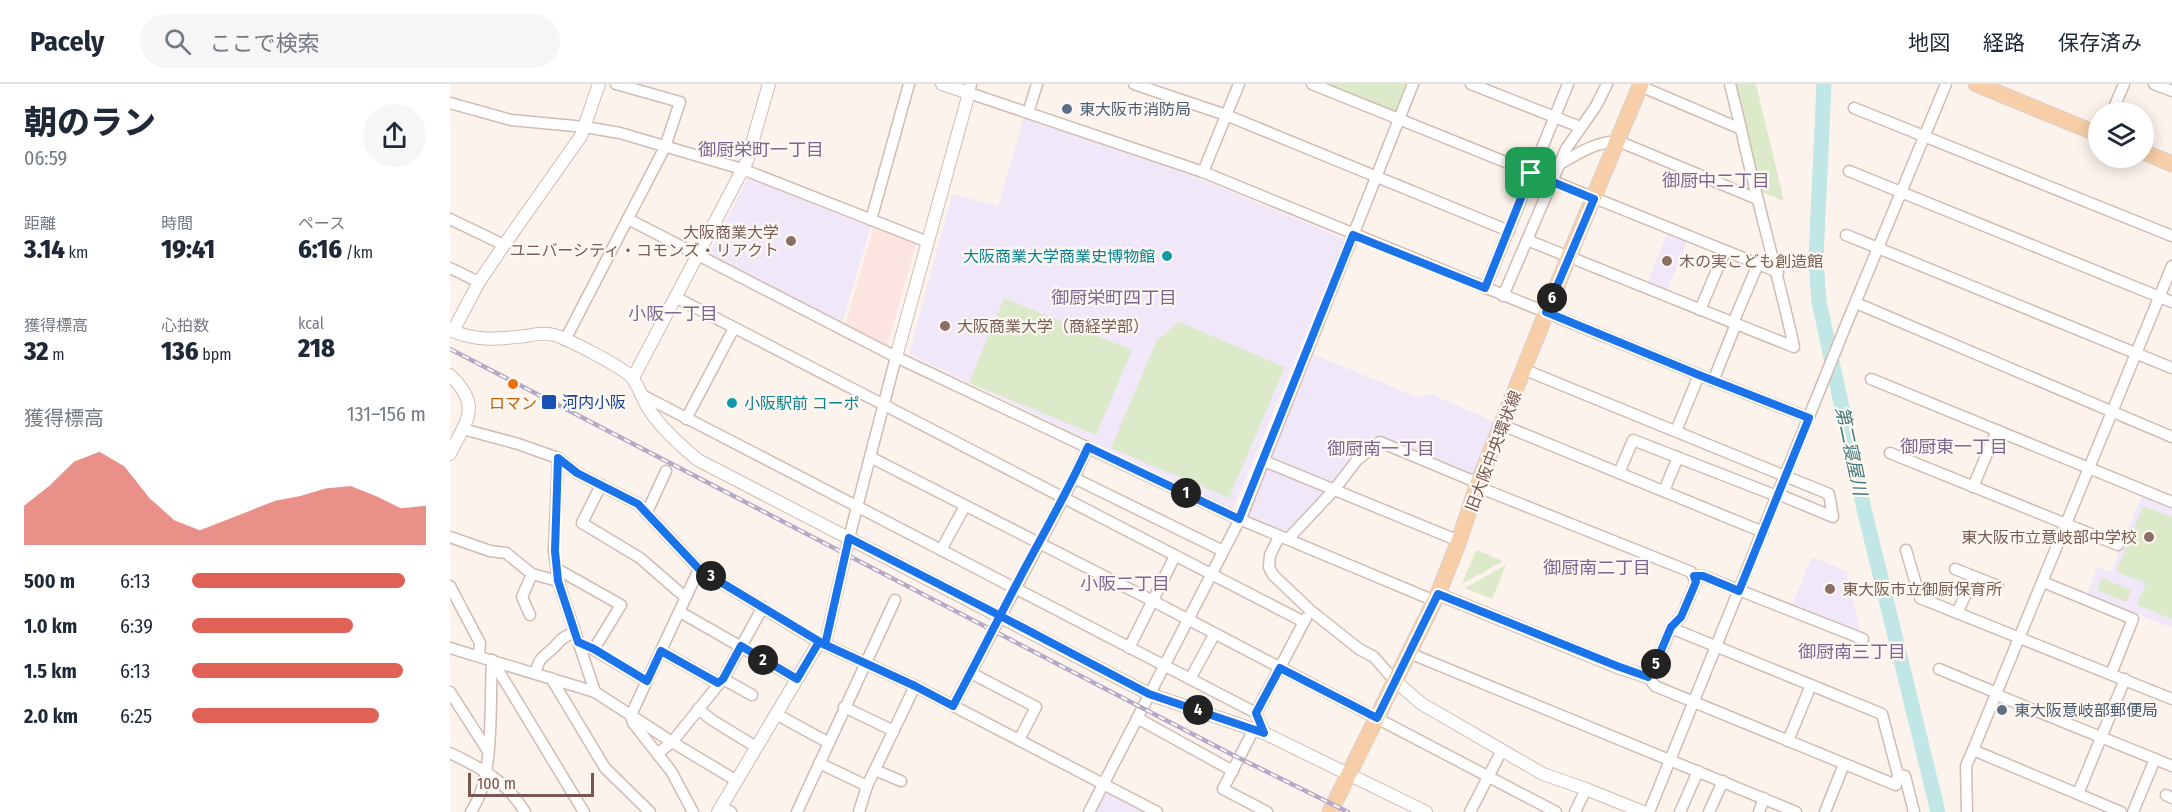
<!DOCTYPE html>
<html lang="ja">
<meta charset="utf-8">
<style>
:root{--surface:#fff;--page:#f6f6f7;--text:#1f2937;--muted:#747a83;--line:#e0e1e3;--accent:#e06257}
body{margin:0;font-family:"Fira Sans Condensed","Noto Sans JP",sans-serif;background:var(--page);color:var(--text);height:100vh;display:flex;flex-direction:column;font-size:22px;white-space:nowrap}
*{box-sizing:border-box;margin:0}
p{font-size:20px;color:var(--muted)}
.icon{flex:none;width:33px;height:33px;fill:none;stroke:currentColor;stroke-width:2;stroke-linecap:round;stroke-linejoin:round}
.map{position:relative;flex:1;overflow:hidden}
.panel{display:flex;flex-direction:column;background:var(--surface);width:450px}
.panel>*{flex:none}
.fabs{position:absolute;left:1638px;top:18px;display:grid;gap:12px}
.fabs a{display:grid;place-items:center;width:66px;height:66px;border-radius:50%;background:var(--surface);box-shadow:0 3px 15px #0003;font-size:30px}
.scale{position:absolute;left:18px;bottom:15px;width:126px;box-sizing:border-box;padding-left:6px;border:3px solid #77574f;border-top:0;font-size:16px;line-height:21px;white-space:nowrap;color:#77574f;-webkit-text-stroke:4px #fef8f3;paint-order:stroke}
.pin{position:absolute;display:grid;place-items:center;width:51px;height:51px;color:#fff;margin:-26px;border-radius:12px;box-shadow:0 3px 9px #0006}
.km{position:absolute;width:30px;height:30px;margin:-15px;border-radius:50%;background:#222;color:#fff;font-size:16px;line-height:30px;text-align:center}
.round{display:grid;place-items:center;flex:none;width:63px;height:63px;border-radius:32px;background:var(--page)}
.headline{display:flex;align-items:center;justify-content:space-between;height:102px;padding:0 24px}
h1{font-size:33px;font-weight:800;line-height:45px}
.metrics{display:grid;grid-template-columns:repeat(3,1fr);gap:9px;height:102px;padding:6px 24px}
.metrics div{display:grid;align-content:center}
.metrics b{font-size:26px;font-weight:800}
.metrics small{font-size:16px;font-weight:400}
.metrics p{font-size:16px}
.chart{height:168px;padding:12px 24px}
.chart p{display:flex;justify-content:space-between}
.chart svg{width:100%;height:108px;margin-top:6px;fill:var(--accent);opacity:.7}
ul{padding:0 24px;list-style:none;font-size:20px}
li{display:grid;grid-template-columns:96px 72px 1fr;align-items:center;height:45px}
li i{height:15px;border-radius:8px;background:var(--accent)}
header{display:flex;align-items:center;gap:36px;box-sizing:border-box;height:84px;padding:0 30px;background:var(--surface);border-bottom:2px solid var(--line)}
header strong{font-size:28px}
nav{display:flex;gap:33px;margin-inline-start:auto;font-size:21px}
.search{width:420px;height:54px;background:var(--page);display:flex;align-items:center;gap:15px;box-sizing:border-box;padding:0 21px;border-radius:33px;color:var(--muted);font-size:22px}
main{display:flex;flex:1;min-height:0}
.map>svg:first-child{display:block}
</style>
<header>
<strong>Pacely</strong>
<div class="search"><svg class="icon" aria-label="search" viewBox="0 0 24 24"><circle cx="10" cy="10" r="6"/><path d="M15 15l6 6"/></svg>ここで検索</div>
<nav><a>地図</a><a>経路</a><a>保存済み</a></nav>
</header>
<main>
<section class="panel">
<div class="headline"><div><h1>朝のラン</h1><p>06:59</p></div><a class="round"><svg class="icon" aria-label="share" viewBox="0 0 24 24"><path d="M12 15V3M7 8l5-5 5 5M5 13v7h14v-7"/></svg></a></div>
<div class="metrics">
<div><p>距離</p><b>3.14<small> km</small></b></div>
<div><p>時間</p><b>19:41</b></div>
<div><p>ペース</p><b>6:16<small> /km</small></b></div>
</div>
<div class="metrics">
<div><p>獲得標高</p><b>32<small> m</small></b></div>
<div><p>心拍数</p><b>136<small> bpm</small></b></div>
<div><p>kcal</p><b>218</b></div>
</div>
<div class="chart"><p><span>獲得標高</span>131–156 m</p>
<svg viewBox="0 0 160 44" preserveAspectRatio="none"><path d="M0 44V28L10 20L20 10L30 6L40 12L50 25L60 34L70 38L80 34L90 30L100 26L110 24L120 21L130 20L140 24L150 29L160 28V44z"/></svg>
</div>
<ul>
<li><b>500 m</b>6:13<i style="width:91%"></i></li>
<li><b>1.0 km</b>6:39<i style="width:69%"></i></li>
<li><b>1.5 km</b>6:13<i style="width:90%"></i></li>
<li><b>2.0 km</b>6:25<i style="width:80%"></i></li>
</ul>
</section>
<div class="map">
<svg width="1722" height="728" viewBox="0 0 1722 728">
<rect width="100%" height="100%" fill="#fcf3ec"/>
<!-- commercial -->
<path fill="#fce5e0" d="M424 142 466 160 437 262 395 241Z"/>
<!-- education -->
<g fill="#f0e8f9">
<path d="M574 34 745 93 895 155 783 425 459 270 502 110 548 122Z"/>
<path d="M298 94 421 143 392 239 259 170Z"/>
<path d="M1218 147 1238 156 1217 207 1197 199Z"/>
<path d="M860 269 967 313 982 310 1046 339 1025 391 1020 392 930 354 905 373 881 401 819 374Z"/>
<path d="M820 384 874 407 837 452 796 433 815 386Z"/>
<path d="M1692 411 1722 423V544L1637 510 1647 483 1661 488Z"/>
<path d="M1362 473 1396 487 1411 551 1341 523Z"/>
<path d="M657 706 698 728H645Z"/>
</g>
<!-- green -->
<g fill="#dceaca">
<path d="M872 0H957L946 27 942 29Z"/>
<path d="M1286 0H1306L1334 117 1313 109Z"/>
<path d="M554 214 682 266 646 351 519 299Z"/>
<path d="M729 238 835 283 779 414 661 364 707 256Z"/>
<path d="M1693 422 1722 433V535L1687 521 1696 499 1666 488Z"/>
<path d="M1026 466 1053 477 1012 500Z"/>
<path d="M1056 481 1042 515 1015 504Z"/>
<path d="M1652 494 1681 506 1676 518 1647 506Z"/>
</g>
<g fill="none" stroke-linecap="round" stroke-linejoin="round">
<!-- river -->
<path stroke="#c0e6e6" stroke-width="15" d="M1374 0 1366 175 1369 218 1414 425 1488 728"/>
<!-- minor casing -->
<g stroke="#d1bcb3" stroke-width="13">
<g id="minor">
<path d="M521 0 519 9 753 88 1249 291 1359 334"/>
<path d="M684 0 776 31 1059 147"/>
<path d="M862 0 1328 188"/>
<path d="M1021 0 1130 43"/>
<path d="M1280 0 1291 45"/>
<path d="M1704 0 1722 7"/>
<path d="M0 19 61 36 135 43 170 49 292 85 478 158"/>
<path d="M1404 24 1722 152"/>
<path d="M1662 28 1674 0"/>
<path d="M578 29 587 0"/>
<path d="M1108 81C1127 70 1145 58 1168 57L1307 115"/>
<path d="M1399 87 1722 218"/>
<path d="M753 88 789 0"/>
<path d="M0 135 54 161"/>
<path d="M178 135 446 273 789 435 985 517"/>
<path d="M421 136 459 0"/>
<path d="M1396 151 1722 284"/>
<path d="M1077 156 1344 263C1328 190 1307 118 1291 45L1190 2"/>
<path d="M0 184 29 198"/>
<path d="M1035 204 1118 0"/>
<path d="M1053 212 1116 65 1146 22 1157 0"/>
<path d="M225 213 854 538"/>
<path d="M1406 219 1722 353"/>
<path d="M1250 226 1275 167"/>
<path d="M1283 239 1308 180"/>
<path d="M115 256 215 63 230 18 166 0"/>
<path d="M1075 286 1379 410 1383 433 1328 410"/>
<path d="M1421 295 1722 418"/>
<path d="M1263 297 1286 240"/>
<path d="M190 310 806 629 814 649"/>
<path d="M236 335 284 244"/>
<path d="M1052 341 1313 448"/>
<path d="M13 345 68 360 108 374 127 389 188 420 249 485 369 558 465 602 707 728"/>
<path d="M1226 347 1249 291"/>
<path d="M1440 369 1668 461"/>
<path d="M420 373 703 517 1106 728"/>
<path d="M108 374 104 467 108 497 145 608"/>
<path d="M814 377 1009 457"/>
<path d="M1169 389 1183 356 1327 412"/>
<path d="M624 394 773 467"/>
<path d="M151 401 132 439 190 474 235 513"/>
<path d="M1523 403 1547 346"/>
<path d="M1214 407 1228 373"/>
<path d="M197 428 216 387"/>
<path d="M0 453 40 467 56 469 82 490 108 497"/>
<path d="M829 453 820 471 819 483 823 491 860 526 909 565 924 573 944 596"/>
<path d="M838 455 884 406 907 376 930 358 1028 399 1038 407 1241 488 1246 498 1231 533 1221 544 1202 588 1198 593 1205 602 1446 701 1448 691"/>
<path d="M491 466 515 422"/>
<path d="M1456 466 1470 514 1722 615"/>
<path d="M107 485 171 521 144 565"/>
<path d="M1505 485 1548 502"/>
<path d="M1244 492H1253L1413 555"/>
<path d="M1593 498 1683 535 1661 590"/>
<path d="M0 502 30 559 29 572"/>
<path d="M230 528 347 595"/>
<path d="M1507 529 1524 493"/>
<path d="M80 531 72 513 82 490"/>
<path d="M1221 544 1432 630 1448 691 1455 692 1464 728"/>
<path d="M375 561 399 454 446 273"/>
<path d="M139 563 197 597"/>
<path d="M0 564 145 608 222 658 287 697"/>
<path d="M679 564 725 472"/>
<path d="M211 567 268 599"/>
<path d="M959 569 1346 728"/>
<path d="M42 576 134 728"/>
<path d="M1489 585 1547 609"/>
<path d="M85 589C91 572 89 577 101 566 112 556 110 553 125 549"/>
<path d="M521 589 586 623 569 656"/>
<path d="M101 594 155 684 200 728"/>
<path d="M273 595 302 611"/>
<path d="M740 595 764 551"/>
<path d="M0 608 38 667"/>
<path d="M1547 611 1722 682"/>
<path d="M503 622 624 394 638 363"/>
<path d="M394 623 444 647"/>
<path d="M248 625 262 636 306 663"/>
<path d="M806 629 856 534"/>
<path d="M326 630 379 659"/>
<path d="M687 634 783 687"/>
<path d="M804 645 773 705 817 728"/>
<path d="M1338 657 1361 601"/>
<path d="M0 669C33 685 55 696 75 728"/>
<path d="M207 670 222 658 273 595 313 523"/>
<path d="M369 679 417 702"/>
<path d="M425 686 451 697"/>
<path d="M1628 710 1675 595"/>
<path d="M1716 711 1722 714"/>
<path d="M271 723 281 728"/>
<path d="M21 728C25 721 29 714 31 707 43 674 40 613 42 576"/>
<path d="M243 728 221 687 183 639 181 631 249 485"/>
<path d="M347 728 445 516"/>
<path d="M409 728 417 702 465 602"/>
<path d="M639 728 793 429 963 0"/>
<path d="M1020 728 1051 668"/>
<path d="M1125 728 1136 705"/>
<path d="M1199 728 1396 241 1496 0"/>
<path d="M1230 728 1248 687"/>
<path d="M1259 728 1273 697"/>
<path d="M1309 728 1314 714"/>
<path d="M1375 728 1394 680"/>
<path d="M1517 728 1516 682 1523 666"/>
<path d="M1671 728 1523 666 1722 182"/>
<path d="M1683 728 1705 675"/>
</g>
</g>
<!-- tertiary casing -->
<g stroke="#d1bcb3" stroke-width="14">
<g id="tertiary">
<path d="M0 246C27 258 48 255 76 252 85 250 95 248 104 251 116 254 177 285 183 295 190 305 193 317 200 327 213 346 231 362 248 376L699 610 814 649 976 728"/>
<path d="M3 247 29 198 54 161 131 52 149 0"/>
<path d="M446 273 519 9 492 0"/>
<path d="M0 291C33 323 16 336 0 370"/>
<path d="M183 294 297 77 319 0"/>
<path d="M988 510 1167 583 1198 593"/>
<path d="M944 596 972 620 1093 690 1136 705 1193 728"/>
<path d="M268 728 369 558"/>
</g>
</g>
<!-- primary casing -->
<g stroke="#d9d0ce" stroke-width="17">
<g id="primary">
<path d="M1526 0 1648 50"/>
<path d="M1694 68 1722 80"/>
<path d="M880 728 988 510 1009 457 1028 399 1119 172 1191 0"/>
</g>
</g>
<!-- minor -->
<use href="#minor" stroke="#fff" stroke-width="10"/>
<!-- tertiary -->
<use href="#tertiary" stroke="#fff" stroke-width="12"/>
<!-- primary -->
<use href="#primary" stroke="#f7cea8" stroke-width="15"/>
<!-- rail casing -->
<g stroke="#b5a9c7" stroke-width="4.5">
<path id="rail" d="M0 265 783 671 898 728"/>
</g>
<!-- rail -->
<use href="#rail" stroke="#fef8f3" stroke-width="2" stroke-dasharray="7" stroke-linecap="butt"/>
</g>
<g fill="none" stroke-linecap="round" stroke-linejoin="round">
<!-- route casing -->
<g stroke="#fff" stroke-width="12">
<path id="route" d="M1081 89 1035 204 903 151 789 435 638 363C619 405 596 445 574 486 550 531 527 577 503 622L465 602 369 558 347 595 291 562 273 595 268 599 211 567 197 597 144 565 128 558 108 497 105 467 108 374 127 389 188 420 249 485 375 561 399 454 541 527 699 610 814 649 806 629 830 584 927 634 988 510 1167 582 1198 593 1202 588 1221 543 1231 533 1246 498 1244 492H1253L1289 507 1359 334 1249 291 1096 228 1144 115 1081 89"/>
</g>
<!-- route -->
<use href="#route" stroke="#1a73e8" stroke-width="8"/>
</g>
<!-- markers -->
<g fill="#5c6f8a" stroke="#fef8f3" stroke-width="2">
<circle cx="617" cy="25" r="6"/>
<circle cx="1552" cy="626" r="6"/>
</g>
<g fill="#8d6e63" stroke="#fef8f3" stroke-width="2">
<circle cx="341" cy="157" r="6"/>
<circle cx="1217" cy="177" r="6"/>
<circle cx="495" cy="242" r="6"/>
<circle cx="1699" cy="453" r="6"/>
<circle cx="1380" cy="505" r="6"/>
</g>
<g fill="#0f9aa8" stroke="#fef8f3" stroke-width="2">
<circle cx="717" cy="172" r="6"/>
<circle cx="282" cy="319" r="6"/>
</g>
<circle fill="#e8710a" stroke="#fef8f3" stroke-width="2" cx="63" cy="300" r="6"/>
<rect fill="#1a4fb4" stroke="#fef8f3" stroke-width="2" x="91" y="310" width="16" height="16" rx="3"/>
<g text-anchor="middle" stroke-width="4.5" stroke-linejoin="round" paint-order="stroke">
<!-- service labels -->
<g font-size="16" fill="#4e5e75" stroke="#fef8f3" text-anchor="start">
<text x="629" y="31">東大阪市消防局</text>
<text x="1564" y="632">東大阪意岐部郵便局</text>
</g>
<!-- education labels -->
<g font-size="16" fill="#785e54" stroke="#fef8f3" text-anchor="start">
<text x="329" y="154" text-anchor="end">大阪商業大学<tspan x="329" dy="18">ユニバーシティ・コモンズ・リアクト</tspan></text>
<text x="1229" y="183">木の実こども創造館</text>
<text x="507" y="248">大阪商業大学（商経学部）</text>
<text x="1687" y="459" text-anchor="end">東大阪市立意岐部中学校</text>
<text x="1392" y="511">東大阪市立御厨保育所</text>
</g>
<!-- culture labels -->
<g font-size="16" fill="#0d838f" stroke="#fef8f3" text-anchor="end">
<text x="705" y="178">大阪商業大学商業史博物館</text>
<text x="294" y="325" text-anchor="start">小阪駅前 コーポ</text>
</g>
<!-- transit labels -->
<g font-size="16" fill="#164399" stroke="#fef8f3" text-anchor="start">
<text x="112" y="324">河内小阪</text>
</g>
<!-- food labels -->
<g font-size="16" fill="#c56008" stroke="#fef8f3">
<text x="63" y="325">ロマン</text>
</g>
<!-- street labels -->
<g font-size="16" fill="#77574f" stroke="#fef8f3">
<text transform="translate(1043 367) rotate(-69)" y="6">旧大阪中央環状線</text>
</g>
<!-- neighbourhood labels -->
<g font-size="18" fill="#7d6792" stroke="#fef8f3">
<text x="311" y="72">御厨栄町一丁目</text>
<text x="1266" y="103">御厨中二丁目</text>
<text x="664" y="220">御厨栄町四丁目</text>
<text x="223" y="236">小阪一丁目</text>
<text x="1504" y="369">御厨東一丁目</text>
<text x="931" y="371">御厨南一丁目</text>
<text x="1147" y="490">御厨南二丁目</text>
<text x="675" y="506">小阪二丁目</text>
<text x="1402" y="574">御厨南三丁目</text>
</g>
<!-- water labels -->
<g font-size="18" font-style="italic" fill="#427a7c" stroke="#fef8f3">
<text transform="translate(1401 367) rotate(78)" y="6">第二寝屋川</text>
</g>
</g>
</svg>
<div class="fabs">
<a><svg class="icon" aria-label="layers" viewBox="0 0 24 24"><path d="M12 4l9 5-9 5-9-5zM3 14l9 5 9-5"/></svg></a>
</div>
<div class="scale">100 m</div>
<div class="pin" style="left:1081px;top:89px;background:#1e9e55"><svg class="icon" aria-label="arrive" viewBox="0 0 24 24"><path d="M6 21V4h12l-3 4 3 4H6"/></svg></div>
<b class="km" style="left:736px;top:409px">1</b>
<b class="km" style="left:313px;top:576px">2</b>
<b class="km" style="left:261px;top:492px">3</b>
<b class="km" style="left:748px;top:626px">4</b>
<b class="km" style="left:1206px;top:580px">5</b>
<b class="km" style="left:1102px;top:214px">6</b>
</div>
</main>
